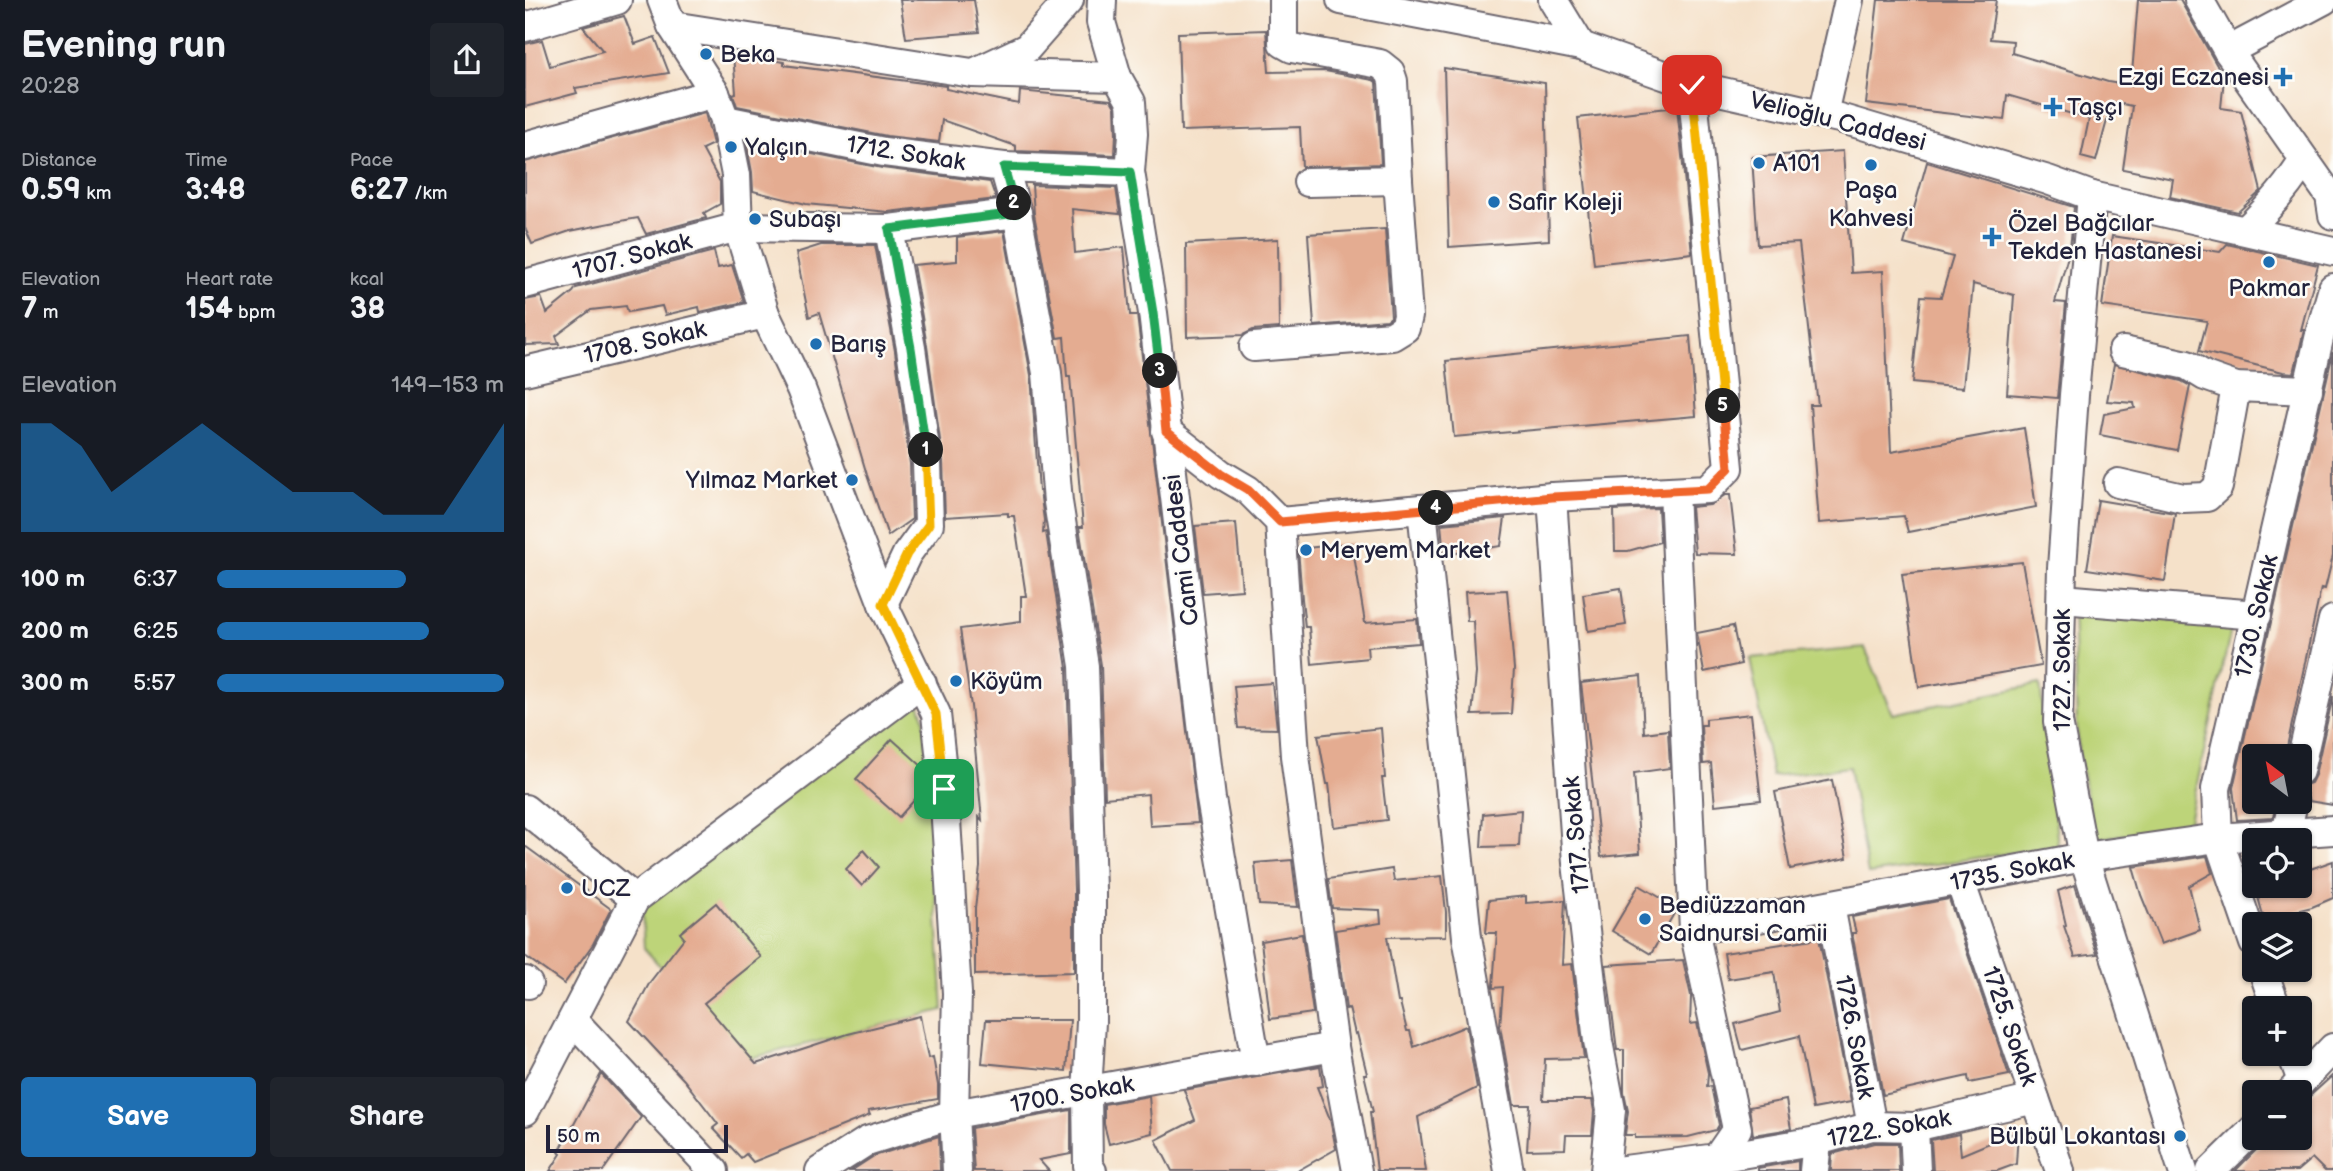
<!DOCTYPE html>
<meta charset="utf-8">
<style>
:root{--surface:#171b24;--page:#20242c;--text:#f1f3f6;--muted:#9ea1a6;--accent:#1f6fb2}
body{margin:0;font-family:"Balsamiq Sans",sans-serif;background:var(--page);color:var(--text);height:100vh;display:flex;flex-direction:column;font-size:26px;white-space:nowrap}
*{box-sizing:border-box;margin:0}
p{font-size:23px;color:var(--muted)}
.icon{flex:none;width:38px;height:38px;fill:none;stroke:currentColor;stroke-width:2;stroke-linecap:round;stroke-linejoin:round}
.map{position:relative;flex:1;overflow:hidden}
.side{display:flex;flex-direction:column;background:var(--surface);width:525px}
.side>*{flex:none}
.needle{width:46px;rotate:328deg}
.buttons{position:absolute;left:1717px;top:744px;display:grid;gap:14px}
.buttons a{display:grid;place-items:center;width:70px;height:70px;border-radius:7px;background:var(--surface);box-shadow:0 2px 5px #0004;font-size:35px}
.scale{position:absolute;left:21px;bottom:18px;width:182px;box-sizing:border-box;padding-left:7px;border:4px solid #22223b;border-top:0;font-size:19px;line-height:24px;white-space:nowrap;color:#22223b;-webkit-text-stroke:5px #fdfcf7;paint-order:stroke}
.pin{position:absolute;display:grid;place-items:center;width:60px;height:60px;color:#fff;margin:-30px;border-radius:14px;box-shadow:0 4px 10px #0006}
.km{position:absolute;width:35px;height:35px;margin:-18px;border-radius:50%;background:#222;color:#fff;font-size:19px;line-height:35px;text-align:center}
.round{display:grid;place-items:center;flex:none;width:74px;height:74px;border-radius:7px;background:var(--page)}
.headline{display:flex;align-items:center;justify-content:space-between;height:119px;padding:0 21px}
h1{font-size:38px;font-weight:700;line-height:52px}
.figures{display:grid;grid-template-columns:repeat(3,1fr);gap:10px;height:119px;padding:7px 21px}
.figures div{display:grid;align-content:center}
.figures b{font-size:30px;font-weight:700}
.figures small{font-size:19px;font-weight:400}
.figures p{font-size:19px}
.chart{height:196px;padding:14px 21px}
.chart p{display:flex;justify-content:space-between}
.chart svg{width:100%;height:126px;margin-top:7px;fill:var(--accent);opacity:.7}
.primary-button{display:flex;gap:14px;margin-top:auto;padding:14px 21px}
.primary-button a{flex:1;height:80px;border-radius:7px;background:var(--accent);color:#fff;font-size:28px;font-weight:700;line-height:80px;text-align:center}
.primary-button a+a{background:var(--page);color:var(--text)}
ul{padding:0 21px;list-style:none;font-size:23px}
li{display:grid;grid-template-columns:112px 84px 1fr;align-items:center;height:52px}
li i{height:18px;border-radius:9px;background:var(--accent)}
main{display:flex;flex:1;min-height:0}
.map>svg:first-child{display:block}
</style>
<main>
<section class="side">
<div class="headline"><div><h1>Evening run</h1><p>20:28</p></div><a class="round"><svg class="icon" aria-label="share" viewBox="0 0 24 24"><path d="M12 15V3M7 8l5-5 5 5M5 13v7h14v-7"/></svg></a></div>
<div class="figures">
<div><p>Distance</p><b>0.59<small> km</small></b></div>
<div><p>Time</p><b>3:48</b></div>
<div><p>Pace</p><b>6:27<small> /km</small></b></div>
</div>
<div class="figures">
<div><p>Elevation</p><b>7<small> m</small></b></div>
<div><p>Heart rate</p><b>154<small> bpm</small></b></div>
<div><p>kcal</p><b>38</b></div>
</div>
<div class="chart"><p><span>Elevation</span>149–153 m</p>
<svg viewBox="0 0 160 44" preserveAspectRatio="none"><path d="M0 44V6L10 6L20 14L30 30L40 22L50 14L60 6L70 14L80 22L90 30L100 30L110 30L120 38L130 38L140 38L150 22L160 6V44z"/></svg>
</div>
<ul>
<li><b>100 m</b>6:37<i style="width:66%"></i></li>
<li><b>200 m</b>6:25<i style="width:74%"></i></li>
<li><b>300 m</b>5:57<i style="width:100%"></i></li>
</ul>
<div class="primary-button"><a>Save</a><a>Share</a></div>
</section>
<div class="map">
<svg width="1808" height="1171" viewBox="0 0 1808 1171">
<rect width="100%" height="100%" fill="#fdfcf7"/>
<filter id="ink" filterUnits="userSpaceOnUse"><feTurbulence type="fractalNoise" baseFrequency=".0143" numOctaves="2"/><feDisplacementMap in="SourceGraphic" scale="14" xChannelSelector="R" yChannelSelector="G"/><feConvolveMatrix kernelMatrix="1 2 1 2 8 2 1 2 1" color-interpolation-filters="sRGB"/></filter>
<filter id="wash" filterUnits="userSpaceOnUse"><feTurbulence type="fractalNoise" baseFrequency=".00686" numOctaves="4" result="noise"/><feDisplacementMap in="SourceGraphic" scale="28" xChannelSelector="R" yChannelSelector="G"/><feGaussianBlur stdDeviation="1.57" result="paint"/><feColorMatrix in="noise" values="0 0 0 0 0 0 0 0 0 0 0 0 0 0 0 0 0 1.4 0 .05"/><feComposite in="paint" operator="in"/></filter>
<g filter="url(#wash)">
<rect width="100%" height="100%" fill="#f5e1c9"/>
<!-- green -->
<g fill="#bdd479" stroke="#707b5a" stroke-width="2">
<path d="M1548 611 1707 625 1663 825 1570 839 1553 750Z"/>
<path d="M1340 648 1368 714 1515 684 1533 846 1343 874 1324 767 1247 776 1225 658Z"/>
<path d="M388 684 399 718 418 1010 218 1060 119 948 116 889Z"/>
</g>
<g id="blocks">
<!-- building -->
<g fill="#e4ac91">
<path d="M375 0H449L454 32 381 38Z"/>
<path d="M1353 0H1471L1465 39 1488 41 1487 53 1583 82 1606 86 1613 0H1655L1699 78 1696 108 1716 111 1736 191 1713 212 1645 197 1648 179 1598 169 1607 106 1587 102 1571 161 1556 157 1564 119 1482 95 1479 120 1341 104Z"/>
<path d="M99 16 110 44 130 37 144 73 50 88 52 93 0 107V44L17 40 25 66 78 51 58 27Z"/>
<path d="M741 30 744 72 800 71 848 80 851 82 856 164 777 167 775 127 656 131 653 33Z"/>
<path d="M208 54 259 62V65L421 86V89L494 104 495 91 586 100 590 107 591 134 590 155 491 151V146L417 120 414 142 362 136 212 106 208 94 211 93Z"/>
<path d="M919 68 1020 83 1024 240 924 247Z"/>
<path d="M1152 107 1167 253 1069 264 1053 118Z"/>
<path d="M180 113 188 144 177 149 195 182V204L179 213 181 218 121 234 113 218 101 220 45 231 7 244 0 228V162Z"/>
<path d="M221 141 357 168 465 182 471 199 363 212 281 204 228 191 227 172Z"/>
<path d="M1318 151 1326 273 1358 271 1366 452 1499 428 1511 507 1383 532 1379 516 1294 523 1285 405H1293L1274 243 1233 245 1227 157Z"/>
<path d="M1402 162 1549 207 1545 249 1530 302 1541 303 1532 398 1482 394 1489 295 1448 284 1438 388 1387 383 1396 296 1416 297 1428 257 1379 244Z"/>
<path d="M507 185 591 188 595 214 547 209 550 253 599 247 605 315H612L673 823 625 826 623 794 580 798 576 665 554 527H558L545 377H542L539 337 532 338 509 214Z"/>
<path d="M860 229 866 317 862 320 789 326 783 234Z"/>
<path d="M479 231 506 375 514 491H515L519 520 518 533 521 532 542 668 549 890V972L450 975V908L455 867 454 817 457 820 446 706 435 629 496 621V596H501L489 516H483V513L420 517 418 461 402 346 388 265 432 261V237Z"/>
<path d="M1587 236 1695 252 1702 244 1793 265 1776 330H1779L1769 373 1758 372 1674 351 1682 321 1577 306Z"/>
<path d="M753 239 754 328 728 330 718 335 662 337 661 244Z"/>
<path d="M296 245H350L370 351 385 464 387 519 363 536 342 475 294 313 284 317 271 253Z"/>
<path d="M189 251 193 268 207 265 219 302 175 312 174 307 140 315 137 306 103 312 101 306 66 310 31 336 34 344 0 345V300L16 297 22 313 48 292 51 288Z"/>
<path d="M1165 336 1171 416 929 437 921 361Z"/>
<path d="M1808 352V556L1800 589 1796 588 1760 756H1729V802H1751L1748 818 1712 820 1708 788Z"/>
<path d="M1589 364 1656 381 1665 386 1652 450 1575 435 1579 414 1610 408 1609 403 1582 401Z"/>
<path d="M1200 495H1205L1212 554 1170 553 1166 507 1185 505Z"/>
<path d="M1573 500 1650 513 1640 581 1562 569Z"/>
<path d="M1133 508 1135 542 1103 551H1090L1089 510Z"/>
<path d="M980 518 976 546 919 555 916 524Z"/>
<path d="M711 523 717 590 678 593 670 526Z"/>
<path d="M827 543 840 623 892 619 894 643 842 647 843 658 787 664 784 627H780L777 599 773 549Z"/>
<path d="M1497 562 1516 666 1394 687 1377 574Z"/>
<path d="M1096 588 1101 625 1063 631 1058 594Z"/>
<path d="M982 590 989 669 986 714 947 715 951 673 948 621H942L940 592Z"/>
<path d="M1208 626 1216 664 1179 672 1172 633Z"/>
<path d="M1116 676 1119 733 1143 730 1145 768 1109 773 1115 853 1076 857 1056 683Z"/>
<path d="M747 683 752 729 713 728 709 686Z"/>
<path d="M1808 696V805L1784 801 1780 790 1774 787 1786 783 1790 775Z"/>
<path d="M1226 714 1236 800 1190 805 1186 763 1178 764 1176 725H1181V719Z"/>
<path d="M856 728 860 778H857L862 820 809 827 804 784H802L793 735Z"/>
<path d="M367 739 400 769 402 786 374 817 331 779Z"/>
<path d="M1307 780 1322 858 1265 869 1250 792Z"/>
<path d="M996 810 994 846 956 847 958 814Z"/>
<path d="M0 846 86 909 68 944 39 984 0 956Z"/>
<path d="M339 850 354 867 337 886 321 869Z"/>
<path d="M1682 856 1687 873 1664 886 1675 930 1636 944 1616 895 1608 867Z"/>
<path d="M767 860 773 907 734 905 730 863Z"/>
<path d="M1808 861V898L1787 907 1739 919 1730 886H1774V873Z"/>
<path d="M867 869 869 881 917 876 921 912V936L862 937 873 1002H875L882 1031H885L889 1047 941 1026 952 1088 893 1117 901 1171H852L845 1112H848L839 1074H842L832 1033 830 1034 824 1008 821 1009 810 930 856 923 855 910 807 908 803 879Z"/>
<path d="M1114 885 1151 907V910L1126 954 1087 931Z"/>
<path d="M1550 885 1572 954 1550 957 1539 926 1541 925 1533 891Z"/>
<path d="M1001 896V903L1040 900 1037 965 1047 964 1059 1058 1020 1059 1018 1100H1067L1069 1111 1067 1135H1041L1040 1149 1002 1150 1005 1105H989L975 1026 978 987 968 988V986L972 933H961L964 900Z"/>
<path d="M1424 899 1484 1075 1444 1083 1443 1076 1358 1095 1327 933H1331L1327 917Z"/>
<path d="M191 903 236 957 179 1003 231 1064 323 1034 395 1016 403 1058 408 1057 413 1085V1099L343 1111 345 1115 228 1162 221 1154 216 1158 188 1128 193 1124 159 1080 104 1021 125 982 159 938 155 933Z"/>
<path d="M777 934 788 1013 745 1019 736 941Z"/>
<path d="M1294 938 1326 1102 1288 1109 1274 1036 1217 1050 1210 1024 1255 1012 1249 972 1203 979 1199 953Z"/>
<path d="M1158 960 1166 996 1165 1024 1172 1023 1183 1073 1182 1087 1186 1086 1194 1125 1191 1130 1163 1137 1110 1138V1135H1100L1103 1111 1099 1092V1050H1092L1081 965Z"/>
<path d="M461 1020H545L541 1071 457 1063Z"/>
<path d="M795 1066 798 1086 792 1087 805 1119 811 1149 772 1171H647L631 1140 670 1120 659 1090Z"/>
<path d="M76 1074 116 1117 78 1171H25L36 1154 34 1152Z"/>
<path d="M1808 1075V1171H1800L1787 1158 1772 1171H1710L1743 1138H1774V1106Z"/>
<path d="M624 1096 627 1133 584 1144 579 1124V1104Z"/>
<path d="M1261 1100 1266 1129 1228 1135 1224 1107Z"/>
<path d="M546 1110V1154L514 1160 524 1171H449L446 1128Z"/>
<path d="M1493 1131 1491 1164 1472 1171H1408L1406 1140 1434 1134 1436 1155Z"/>
<path d="M414 1136 415 1171H326L349 1156Z"/>
<path d="M1349 1143H1373L1374 1171H1306L1307 1154Z"/>
<path d="M1273 1161V1171H1233V1168Z"/>
</g>
</g>
</g>
<g filter="url(#ink)">
<use href="#blocks" fill-opacity="0" stroke="#6c656d" stroke-width="2"/>
<g fill="none" stroke-linecap="round" stroke-linejoin="round">
<!-- minor casing -->
<g stroke="#6c656d" stroke-width="32">
<g id="minor">
<path d="M137 0 147 26 190 93 200 120 211 175 213 227 240 314 276 389 358 604 411 714 419 789 432 993 429 1114 432 1171"/>
<path d="M577 0 576 22 592 77 606 102 608 134 605 172 628 313 686 799 731 1062"/>
<path d="M816 0 1056 46 1167 85 1314 118 1523 180 1567 196 1808 251"/>
<path d="M1028 0 1056 46"/>
<path d="M1674 0 1703 51 1805 196 1808 215"/>
<path d="M147 26 447 73 592 77"/>
<path d="M0 27 92 0"/>
<path d="M1703 51 1799 0"/>
<path d="M453 71 502 48 544 0"/>
<path d="M1298 114 1324 0"/>
<path d="M200 120 359 152 479 167 605 172"/>
<path d="M0 146 190 93"/>
<path d="M479 167 492 213 522 373 533 502 559 666 566 890V1022L562 1092 563 1166 567 1171"/>
<path d="M783 182 873 180"/>
<path d="M1567 196 1549 395 1537 568 1533 722 1559 857 1658 1171"/>
<path d="M1721 230C1744 208 1763 187 1779 160"/>
<path d="M0 284 213 227 364 229 492 213"/>
<path d="M729 347 867 336 880 328 883 316 873 180 868 81 865 72 855 64 767 48 758 43V0"/>
<path d="M1598 351 1662 365 1680 376 1711 387 1783 390"/>
<path d="M0 371 240 314"/>
<path d="M641 431 696 474 723 490 755 522 770 756 809 1047 832 1171"/>
<path d="M1593 483 1658 498 1682 497 1693 487 1711 387"/>
<path d="M1149 491 1169 930 1212 1129 1192 1158 1188 1171"/>
<path d="M1027 497 1052 863 1073 1041 1086 1110 1080 1171"/>
<path d="M897 509 942 937 984 1171"/>
<path d="M755 522 1027 497 1183 489 1204 468 1167 85"/>
<path d="M1537 599 1732 615"/>
<path d="M358 604 382 554 404 524 402 463 386 348 364 229"/>
<path d="M1774 771 1808 620"/>
<path d="M0 809 110 899"/>
<path d="M1761 834 1768 802"/>
<path d="M1435 881 1535 1171"/>
<path d="M1305 906 1347 1126"/>
<path d="M1169 930 1559 857 1693 838 1808 830"/>
<path d="M1729 943 1693 838 1691 789 1796 330 1808 288"/>
<path d="M1738 970 1751 1008"/>
<path d="M0 981 3 984"/>
<path d="M48 1020 189 1171"/>
<path d="M1767 1054 1777 1081"/>
<path d="M1766 1092 1808 1048"/>
<path d="M0 1111 110 899 397 683"/>
<path d="M1389 1127 1391 1171"/>
<path d="M295 1171 342 1141 429 1114 809 1047"/>
<path d="M1092 1171 1192 1158 1292 1141 1347 1126 1389 1127 1510 1099"/>
<path d="M1289 1171 1292 1141"/>
<path d="M1686 1171 1729 1129"/>
</g>
</g>
<!-- minor -->
<use href="#minor" stroke="#fff" stroke-width="28"/>
</g>
</g>
<g fill="none" stroke-linecap="round" stroke-linejoin="round" filter="url(#ink)">
<!-- split-1 casing -->
<g stroke="#fff" stroke-width="14">
<path id="split-1" d="M401 450 404 524 382 554 358 604 411 714 419 789"/>
</g>
<!-- split-2 casing -->
<g stroke="#fff" stroke-width="14">
<path id="split-2" d="M401 450 386 348 364 229 492 213 489 203"/>
</g>
<!-- split-3 casing -->
<g stroke="#fff" stroke-width="14">
<path id="split-3" d="M489 203 479 167 605 172 628 313 635 371"/>
</g>
<!-- split-4 casing -->
<g stroke="#fff" stroke-width="14">
<path id="split-4" d="M635 371 641 431 696 474 723 490 755 522 911 508"/>
</g>
<!-- split-5 casing -->
<g stroke="#fff" stroke-width="14">
<path id="split-5" d="M911 508 1027 497 1183 489 1204 468 1198 406"/>
</g>
<!-- split-6 casing -->
<g stroke="#fff" stroke-width="14">
<path id="split-6" d="M1167 85 1198 406"/>
</g>
<!-- split-1 -->
<use href="#split-1" stroke="#f5b400" stroke-width="9"/>
<!-- split-2 -->
<use href="#split-2" stroke="#22a559" stroke-width="9"/>
<!-- split-3 -->
<use href="#split-3" stroke="#22a559" stroke-width="9"/>
<!-- split-4 -->
<use href="#split-4" stroke="#f0652b" stroke-width="9"/>
<!-- split-5 -->
<use href="#split-5" stroke="#f0652b" stroke-width="9"/>
<!-- split-6 -->
<use href="#split-6" stroke="#f5b400" stroke-width="9"/>
</g>
<!-- markers -->
<g fill="#1f6fb2" stroke="#fdfcf7" stroke-width="2.5">
<circle cx="181" cy="54" r="7"/>
<path d="M1754.5 66.5h7v7h7v7h-7v7h-7v-7h-7v-7h7z"/>
<path d="M1524.5 96.5h7v7h7v7h-7v7h-7v-7h-7v-7h7z"/>
<circle cx="206" cy="147" r="7"/>
<circle cx="1234" cy="163" r="7"/>
<circle cx="1346" cy="165" r="7"/>
<circle cx="969" cy="202" r="7"/>
<circle cx="230" cy="219" r="7"/>
<path d="M1463.5 226.5h7v7h7v7h-7v7h-7v-7h-7v-7h7z"/>
<circle cx="1744" cy="262" r="7"/>
<circle cx="291" cy="344" r="7"/>
<circle cx="327" cy="480" r="7"/>
<circle cx="781" cy="550" r="7"/>
<circle cx="431" cy="681" r="7"/>
<circle cx="42" cy="888" r="7"/>
<circle cx="1120" cy="919" r="7"/>
<circle cx="1655" cy="1136" r="7"/>
</g>
<g text-anchor="middle" stroke-width="5" stroke-linejoin="round" paint-order="stroke">
<!-- poi labels -->
<g font-size="24" fill="#22223b" stroke="#fdfcf7" text-anchor="start">
<text x="195" y="62">Beka</text>
<text x="1744" y="85" text-anchor="end">Ezgi Eczanesi</text>
<text x="1542" y="115">Taşçı</text>
<text x="220" y="155">Yalçın</text>
<text x="1248" y="171">A101</text>
<text x="1346" y="198" text-anchor="middle">Paşa<tspan x="1346" dy="28">Kahvesi</tspan></text>
<text x="983" y="210">Safir Koleji</text>
<text x="244" y="227">Subaşı</text>
<text x="1483" y="231">Özel Bağcılar<tspan x="1483" dy="28">Tekden Hastanesi</tspan></text>
<text x="1744" y="296" text-anchor="middle">Pakmar</text>
<text x="305" y="352">Barış</text>
<text x="313" y="488" text-anchor="end">Yılmaz Market</text>
<text x="795" y="558">Meryem Market</text>
<text x="445" y="689">Köyüm</text>
<text x="56" y="896">UCZ</text>
<text x="1134" y="913">Bediüzzaman<tspan x="1134" dy="28">Saidnursi Camii</tspan></text>
<text x="1641" y="1144" text-anchor="end">Bülbül Lokantası</text>
</g>
<!-- street labels -->
<g font-size="24" fill="#22223b" stroke="#fdfcf7">
<text transform="translate(1313 121) rotate(14)" y="8">Velioğlu Caddesi</text>
<text transform="translate(381 153) rotate(9)" y="8">1712. Sokak</text>
<text transform="translate(107 256) rotate(-15)" y="8">1707. Sokak</text>
<text transform="translate(120 342) rotate(-13)" y="8">1708. Sokak</text>
<text transform="translate(656 550) rotate(-97)" y="8">Cami Caddesi</text>
<text transform="translate(1731 616) rotate(-77)" y="8">1730. Sokak</text>
<text transform="translate(1537 670) rotate(-90)" y="8">1727. Sokak</text>
<text transform="translate(1051 835) rotate(-95)" y="8">1717. Sokak</text>
<text transform="translate(1487 871) rotate(-11)" y="8">1735. Sokak</text>
<text transform="translate(1485 1026) rotate(71)" y="8">1725. Sokak</text>
<text transform="translate(1330 1037) rotate(79)" y="8">1726. Sokak</text>
<text transform="translate(547 1094) rotate(-10)" y="8">1700. Sokak</text>
<text transform="translate(1364 1128) rotate(-10)" y="8">1722. Sokak</text>
</g>
</g>
</svg>
<div class="buttons">
<a><svg class="needle" viewBox="-14 -14 28 28"><path d="M0-13l5 13h-10z" fill="#e53935"/><path d="M0 13l5-13h-10z" fill="#9ea1a6"/></svg></a>
<a><svg class="icon" aria-label="locate" viewBox="0 0 24 24"><circle cx="12" cy="12" r="6"/><path d="M12 2v4M12 18v4M2 12h4M18 12h4"/></svg></a>
<a><svg class="icon" aria-label="layers" viewBox="0 0 24 24"><path d="M12 4l9 5-9 5-9-5zM3 14l9 5 9-5"/></svg></a>
<a>+</a>
<a>−</a>
</div>
<div class="scale">50 m</div>
<div class="pin" style="left:419px;top:789px;background:#1e9e55"><svg class="icon" aria-label="arrive" viewBox="0 0 24 24"><path d="M6 21V4h12l-3 4 3 4H6"/></svg></div>
<div class="pin" style="left:1167px;top:85px;background:#d93025"><svg class="icon" aria-label="check" viewBox="0 0 24 24"><path d="M5 12l5 5 9-10"/></svg></div>
<b class="km" style="left:401px;top:450px">1</b>
<b class="km" style="left:489px;top:203px">2</b>
<b class="km" style="left:635px;top:371px">3</b>
<b class="km" style="left:911px;top:508px">4</b>
<b class="km" style="left:1198px;top:406px">5</b>
</div>
</main>
